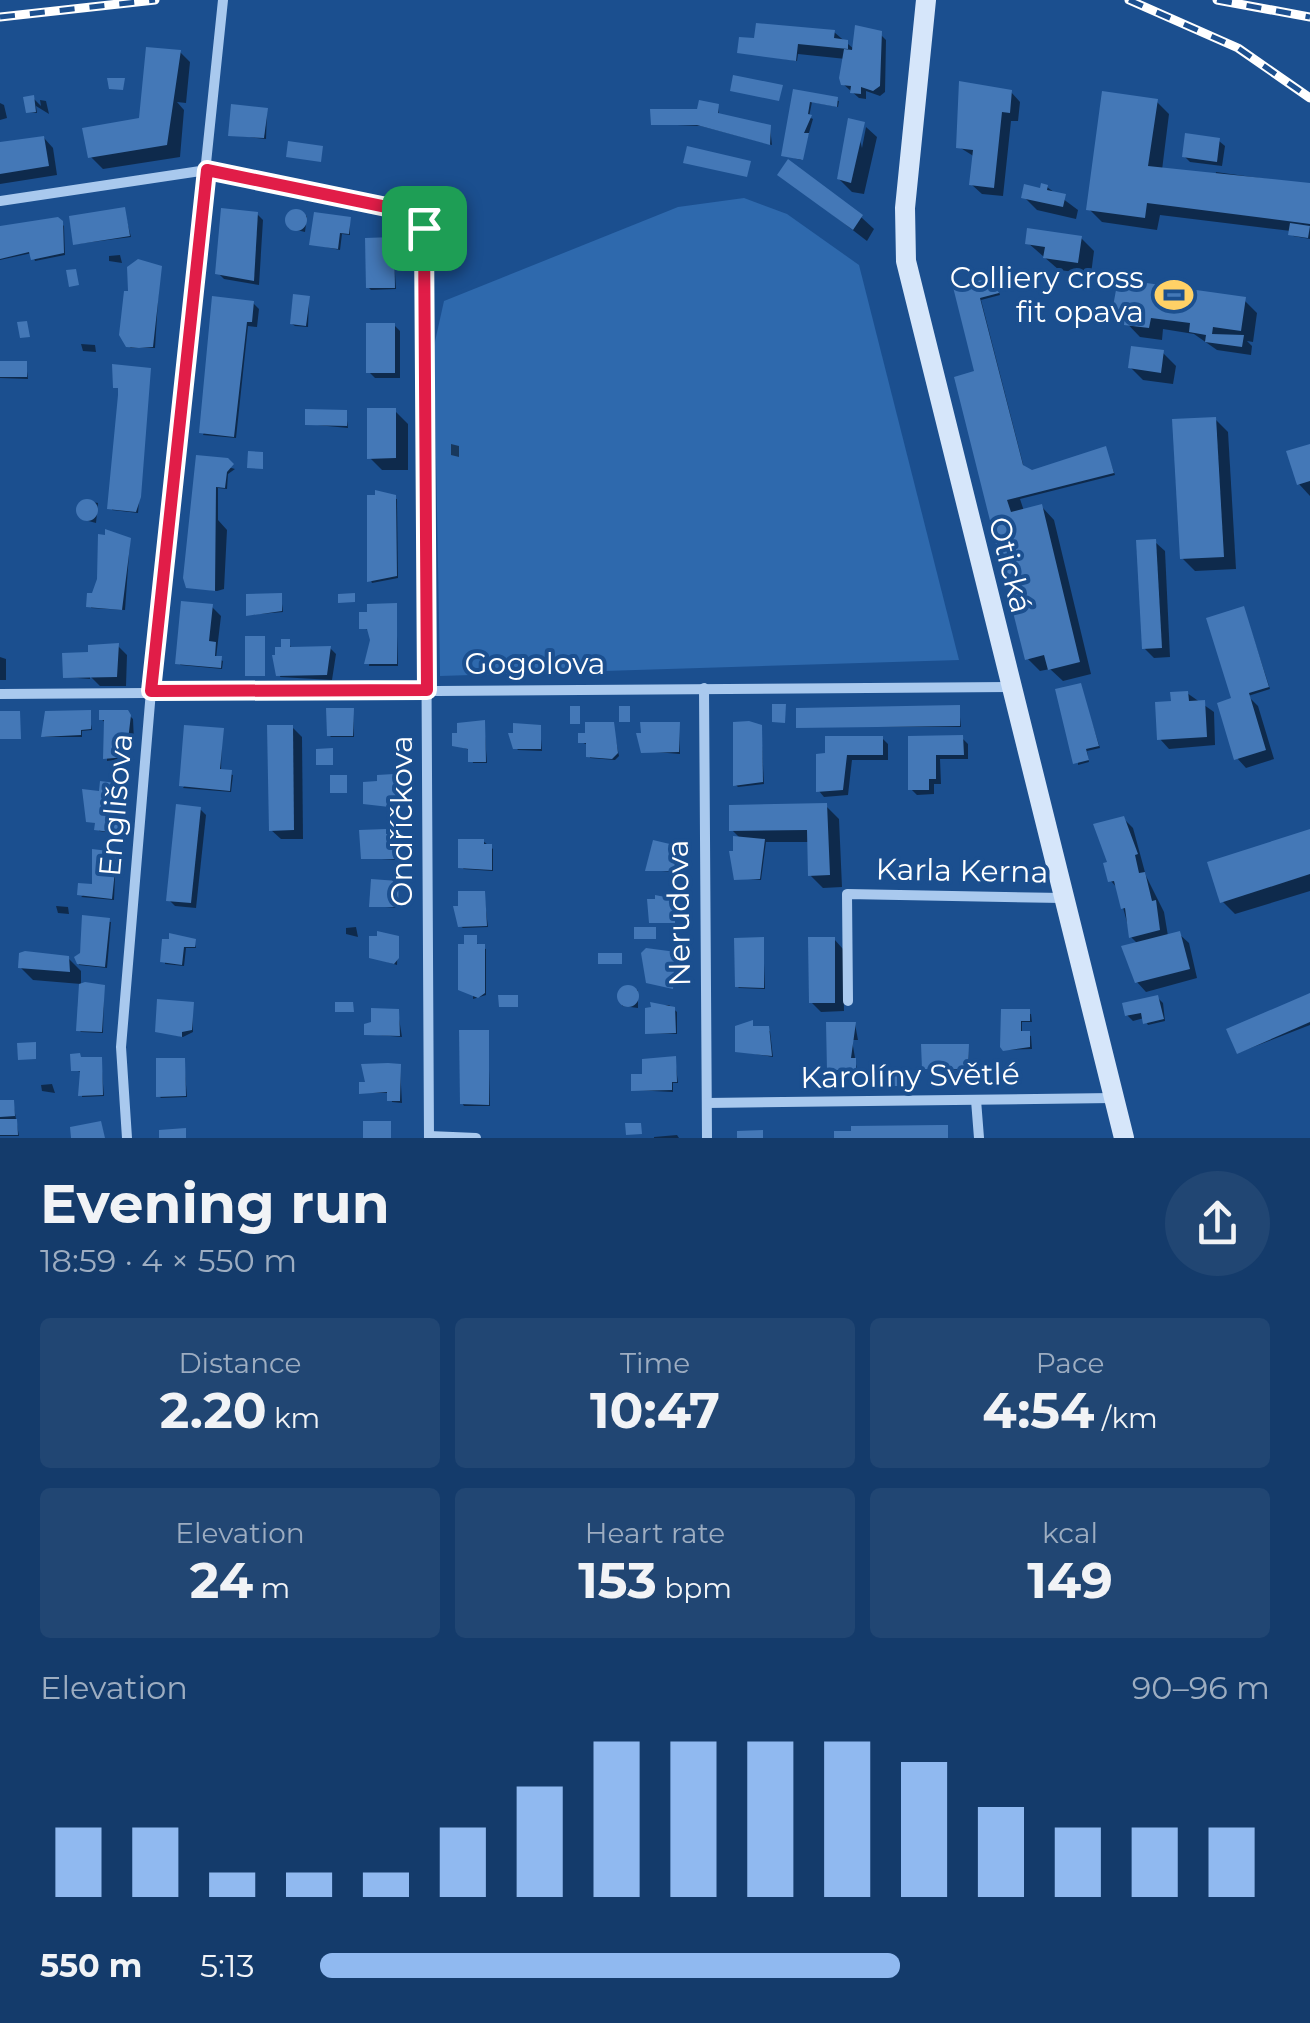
<!DOCTYPE html>
<meta charset="utf-8">
<style>
:root{--surface:#143b6b;--page:#214673;--text:#f1f3f6;--muted:#9dadc1;--accent:#90b9f0}
body{margin:0;font-family:Montserrat,sans-serif;background:var(--page);color:var(--text);height:100vh;display:flex;flex-direction:column;font-size:38px;white-space:nowrap}
*{box-sizing:border-box;margin:0}
p{font-size:32px;color:var(--muted)}
.icon{flex:none;width:55px;height:55px;fill:none;stroke:currentColor;stroke-width:2;stroke-linecap:round;stroke-linejoin:round}
.map{position:relative;height:1138px;overflow:hidden}
.sheet{display:flex;flex-direction:column;background:var(--surface);flex:1}
.sheet>*{flex:none}
.pin{position:absolute;display:grid;place-items:center;width:85px;height:85px;color:#fff;margin:-42px;border-radius:20px;box-shadow:0 5px 15px #0006}
.round{display:grid;place-items:center;flex:none;width:105px;height:105px;border-radius:52px;background:var(--page)}
.headline{display:flex;align-items:center;justify-content:space-between;height:170px;padding:0 40px}
h1{font-size:55px;font-weight:700;line-height:75px}
.stats{display:grid;grid-template-columns:repeat(3,1fr);gap:15px;height:170px;padding:10px 40px}
.stats div{display:grid;align-content:center;border-radius:10px;background:var(--page);text-align:center}
.stats b{font-size:50px;font-weight:700}
.stats small{font-size:28px;font-weight:400}
.stats p{font-size:28px}
.chart{height:280px;padding:20px 40px}
.chart p{display:flex;justify-content:space-between}
.chart svg{width:100%;height:180px;margin-top:10px;stroke:var(--accent);stroke-width:6}
ul{padding:0 40px;list-style:none;font-size:32px}
li{display:grid;grid-template-columns:160px 120px 1fr;align-items:center;height:75px}
li i{height:25px;border-radius:12px;background:var(--accent)}
.map>svg:first-child{display:block}
</style>
<div class="map">
<svg width="1310" height="1138" viewBox="0 0 1310 1138">
<rect width="100%" height="100%" fill="#1b4f8f"/>
<!-- green -->
<path fill="#2e69ad" d="M744 198 787 214 859 265 959 660 440 676 434 346 444 301 678 207Z"/>
<!-- shadow -->
<g fill="#0007">
<path d="M834 32 855 50 880 34 886 40 885 92 880 96 866 91V99L859 98 843 84 846 59 798 54 797 61 740 52Z"/>
<path d="M180 52 190 62 186 103 177 102 184 110 180 157 103 169 90 156 142 121Z"/>
<path d="M795 92 839 101 838 107 812 102 809 117 813 119 801 160 783 155Z"/>
<path d="M1011 92 1020 102 1018 121H1011L1003 196 982 194 972 185 975 157 959 147Z"/>
<path d="M33 98 41 106 40 100 46 101 49 114 36 106 37 113 28 112Z"/>
<path d="M1156 101 1169 114 1162 170 1215 178 1216 172 1310 185V239L1293 236 1291 231 1160 215 1157 230 1102 222 1089 209Z"/>
<path d="M0 103 4 105 7 118 0 120Z"/>
<path d="M718 107 719 116 770 127 772 145 701 126 653 124Z"/>
<path d="M267 110 266 139 231 135Z"/>
<path d="M866 127 877 137 864 194 852 192 839 179 859 136 862 148Z"/>
<path d="M44 138 53 148 57 175 0 184V145Z"/>
<path d="M1219 141 1225 146 1222 166 1190 162 1184 156Z"/>
<path d="M781 175 861 217 874 229 867 241Z"/>
<path d="M1047 187 1078 210 1076 219 1037 210 1024 197Z"/>
<path d="M124 210 131 237 76 244Z"/>
<path d="M291 211 307 216 305 232 288 228Z"/>
<path d="M257 214 263 220 259 285 224 279 218 273Z"/>
<path d="M58 220 64 226 65 255 35 261 32 253 0 260V228Z"/>
<path d="M350 220V235L342 234 340 250 312 244Z"/>
<path d="M1081 238 1094 251 1091 274 1059 270 1028 243Z"/>
<path d="M393 240 396 289 371 290 368 287Z"/>
<path d="M120 255 122 263 109 261V256Z"/>
<path d="M160 268 155 348H131L128 346Z"/>
<path d="M994 279 1000 295 981 300 1024 468 1031 472 1105 448 1115 475 1020 499 1024 511 1042 507 1054 520 1091 674 1063 681 1050 669 1040 671 1027 658 983 385 956 289Z"/>
<path d="M309 298 308 327 295 326 292 324Z"/>
<path d="M1244 300 1257 313 1253 342 1247 341 1252 346 1251 355 1217 350 1194 334 1163 329 1162 340 1140 337 1115 311Z"/>
<path d="M253 303 259 309 257 327 248 326 236 438 203 435Z"/>
<path d="M394 325 400 331V378H375L369 372Z"/>
<path d="M81 344 95 345 96 352 83 351Z"/>
<path d="M1163 353 1176 366 1173 384 1143 380 1130 367Z"/>
<path d="M0 364H26L28 379 0 378Z"/>
<path d="M150 370 138 513 112 510 121 389 116 386Z"/>
<path d="M395 411 408 424V470H382L370 458Z"/>
<path d="M346 413 348 428 307 424Z"/>
<path d="M1215 419 1228 432 1236 569 1195 571 1182 558Z"/>
<path d="M451 444 459 446V457L451 455Z"/>
<path d="M1310 447V496L1299 484Z"/>
<path d="M198 458 235 469 228 474 227 489 218 488V520L227 530 224 589 217 591 188 587Z"/>
<path d="M369 497 397 499 398 578 372 583 367 571Z"/>
<path d="M83 500 98 503 96 523 81 519Z"/>
<path d="M130 540 125 610 91 608 94 596Z"/>
<path d="M1155 542 1165 551 1170 657 1154 658 1144 648Z"/>
<path d="M281 596 283 612 248 615Z"/>
<path d="M396 606 398 666H369L373 640 370 630 361 628Z"/>
<path d="M212 607 221 616 216 658 223 661 222 669 180 665Z"/>
<path d="M1244 609 1270 689 1248 696 1258 706 1274 759 1246 768 1237 758Z"/>
<path d="M289 641 291 649 330 648 336 654 332 680 280 677Z"/>
<path d="M118 646 127 655 126 686H100L90 676V679L66 677 87 655Z"/>
<path d="M0 657 6 659V680H0Z"/>
<path d="M1080 686 1100 748 1087 751 1089 762 1078 765Z"/>
<path d="M1187 693 1214 712 1215 745 1169 749 1160 739 1173 704Z"/>
<path d="M959 708 961 727H798Z"/>
<path d="M353 711 354 737H331L329 735Z"/>
<path d="M89 713 92 730 82 731V737H44Z"/>
<path d="M127 713 133 719 134 742 130 741 128 758 107 761V724L101 719Z"/>
<path d="M484 723 487 763H473L470 750 454 745 460 736Z"/>
<path d="M515 725 540 727 542 751 518 750 511 742Z"/>
<path d="M613 725 619 756 615 760 590 758 588 745 581 742Z"/>
<path d="M679 725 680 754 643 751Z"/>
<path d="M292 727 302 737 303 839H281L271 830Z"/>
<path d="M761 727 764 784 738 787 736 785Z"/>
<path d="M222 731 221 772 233 775 231 792 183 788Z"/>
<path d="M882 738 888 744V760H852L848 795 824 797 819 791 818 756Z"/>
<path d="M911 738H962L968 744V759H940L941 784H934V794L917 795 911 789Z"/>
<path d="M123 786 120 834 99 831 98 824 88 820 101 793Z"/>
<path d="M826 806 839 819 842 887 823 888 810 875V842H766L761 880 736 878V854L741 839 732 830Z"/>
<path d="M200 809 206 815 196 908 175 906 169 900Z"/>
<path d="M1124 819 1133 828 1146 876 1164 912 1168 936 1179 934 1189 943 1197 978 1146 992 1137 982 1138 944 1131 937 1118 889 1111 881Z"/>
<path d="M1310 832V891L1235 914 1222 901Z"/>
<path d="M397 837 399 860 364 858Z"/>
<path d="M483 841 493 849V871L463 869Z"/>
<path d="M673 847 676 872 647 870Z"/>
<path d="M116 854 114 900 81 897 94 886Z"/>
<path d="M397 884 400 908 371 906Z"/>
<path d="M484 894 488 927 463 928 460 926Z"/>
<path d="M56 906 68 907 69 914 58 913Z"/>
<path d="M84 918 111 922 107 968 79 965Z"/>
<path d="M356 927 358 937 346 934V928Z"/>
<path d="M398 938 397 965 371 957Z"/>
<path d="M476 938 478 947 486 949V995L473 999Z"/>
<path d="M763 939 765 989 739 988 737 986Z"/>
<path d="M834 939 843 949 844 1011 821 1012 811 1002Z"/>
<path d="M164 941H194L196 948H186L184 966 165 964Z"/>
<path d="M68 958 81 971V984L33 980 20 967Z"/>
<path d="M104 988 103 1033 81 1032 79 1030Z"/>
<path d="M622 988 638 990V1008L622 1006Z"/>
<path d="M1310 995V1025L1240 1052Z"/>
<path d="M1157 997 1163 1003 1165 1021 1148 1025 1144 1018 1133 1021 1127 1015Z"/>
<path d="M192 1005 193 1032 183 1037 158 1031Z"/>
<path d="M653 1005H669L677 1012V1034L648 1033Z"/>
<path d="M398 1012 402 1037 366 1034Z"/>
<path d="M1004 1012 1031 1014 1032 1022H1022V1034L1031 1036 1032 1049 1006 1050Z"/>
<path d="M752 1023 754 1029 770 1031 773 1057 738 1051Z"/>
<path d="M855 1024 858 1040H852L857 1070 832 1072Z"/>
<path d="M488 1032 490 1106H464L462 1103Z"/>
<path d="M968 1046 969 1070 925 1068Z"/>
<path d="M101 1059 104 1096 82 1097V1072L73 1070Z"/>
<path d="M675 1059 678 1083H673V1092L633 1090Z"/>
<path d="M184 1060 187 1097 161 1098 159 1096Z"/>
<path d="M400 1067 402 1103 392 1102 390 1093H361Z"/>
<path d="M52 1084 55 1093 42 1091 41 1085Z"/>
<path d="M13 1102 19 1136H0V1103Z"/>
<path d="M677 1135 679 1138H654V1137Z"/>
</g>
<!-- building -->
<g fill="#4478b7">
<path d="M756 23 835 30 834 38 848 40V49L798 44 796 61 737 53 739 37 754 38Z"/>
<path d="M855 25 882 31 880 86 873 91 861 87V94L850 93 851 86 841 85 839 78 844 49 852 50Z"/>
<path d="M146 47 181 50 167 145 88 158 82 128 139 118Z"/>
<path d="M733 75 783 85 779 101 730 91Z"/>
<path d="M107 78H125L123 90 109 89Z"/>
<path d="M959 81 1012 90 1010 113 1002 112 994 188 969 185 973 150 956 148Z"/>
<path d="M793 89 838 97 837 107 810 102 808 114 812 115 804 133H809L803 160 781 156Z"/>
<path d="M1102 91 1158 99 1148 166 1310 183V224L1147 203 1145 218 1086 210Z"/>
<path d="M34 95 36 112 26 113 23 97Z"/>
<path d="M699 100 719 104 718 113 771 125 770 145 697 125H651L650 109H697Z"/>
<path d="M231 104 268 108 264 138 228 136Z"/>
<path d="M848 118 865 122 851 183 837 179Z"/>
<path d="M1185 133 1220 138 1217 162 1182 157Z"/>
<path d="M44 136 49 166 0 174V142Z"/>
<path d="M288 141 323 146 321 162 286 157Z"/>
<path d="M687 146 751 161 747 177 683 163Z"/>
<path d="M788 159 863 215 853 230 777 175Z"/>
<path d="M1041 183 1048 185 1047 190 1066 194 1063 207 1021 198 1024 184 1040 188Z"/>
<path d="M125 207 130 236 73 245 69 216Z"/>
<path d="M221 208 258 212 254 281 215 274Z"/>
<circle cx="296" cy="220" r="11"/>
<path d="M314 212 351 217 349 234 340 233 338 249 309 245Z"/>
<path d="M58 217 63 221 64 253 31 260 29 252 0 259V226Z"/>
<path d="M1290 223 1310 226 1308 238 1288 235Z"/>
<path d="M1027 228 1082 236 1078 263 1043 258 1045 247 1025 244Z"/>
<path d="M394 237 395 288H366L365 238Z"/>
<path d="M138 259 162 266 153 347 139 348 126 347 119 335 124 291H128L127 267Z"/>
<path d="M76 269 79 285 69 287 66 270Z"/>
<path d="M994 277 999 293 980 298 1023 465 1032 470 1106 446 1114 473 1007 500 1011 512 1042 504 1080 662 1048 670 1044 655 1025 660 954 377 974 371 953 287Z"/>
<path d="M1118 279 1246 297 1241 331 1213 327 1212 334 1244 335 1242 347 1205 342 1206 335 1189 332 1190 323 1151 318 1149 328 1124 325 1125 314 1112 312Z"/>
<path d="M293 294 310 296 306 326 290 324Z"/>
<path d="M212 296 254 301 252 322H247L234 437 199 433Z"/>
<path d="M27 321 30 337 20 338 17 322Z"/>
<rect x="366" y="323" width="29" height="50"/>
<path d="M1131 346 1164 350 1161 373 1128 368Z"/>
<rect x="0" y="361" width="27" height="16"/>
<path d="M112 364 151 368 141 497 136 512 107 509 118 395V388H113Z"/>
<path d="M367 408H396V458L367 459Z"/>
<path d="M305 409 347 410V426L305 425Z"/>
<path d="M1216 417 1224 557 1180 559 1172 419Z"/>
<path d="M1310 444V481L1297 485 1286 451Z"/>
<path d="M248 451 263 452V469L247 468Z"/>
<path d="M196 455 228 458 234 464 227 472 225 488 216 487 215 591 186 588 183 578Z"/>
<path d="M375 490 396 495 397 576 367 582V495H375Z"/>
<circle cx="87" cy="510" r="11"/>
<path d="M105 529 131 538 122 610 86 607 87 593H92L97 579 98 534 105 535Z"/>
<path d="M1156 539 1162 648 1142 649 1136 540Z"/>
<path d="M282 593V611L246 616V594Z"/>
<path d="M355 593V602L338 603V594Z"/>
<path d="M181 601 213 604 209 641 216 642 215 656H222L221 668 175 664Z"/>
<path d="M397 603V664H364L370 640 367 629H359V612H367V604Z"/>
<path d="M1244 606 1269 687 1249 693 1266 750 1234 760 1217 703 1231 698 1206 618Z"/>
<rect x="245" y="636" width="20" height="40"/>
<path d="M281 639H290V647L331 646 327 675 276 676 272 655H275V647H281Z"/>
<path d="M119 643 117 677 63 678 62 653 88 652V645Z"/>
<path d="M1081 683 1099 746 1086 749 1089 760 1073 764 1055 689Z"/>
<path d="M1188 691 1189 701 1205 700 1207 737 1157 740 1155 702 1171 701 1170 692Z"/>
<path d="M772 704H786L785 723 772 722Z"/>
<path d="M960 705V726L796 728V708Z"/>
<rect x="570" y="706" width="10" height="18"/>
<rect x="619" y="706" width="11" height="16"/>
<path d="M326 708H354L353 736H327Z"/>
<path d="M91 710V729L81 730V735L41 737 45 711Z"/>
<path d="M99 710H128L131 715 126 757 103 759 104 720H99Z"/>
<path d="M0 711H20L21 739H0Z"/>
<path d="M485 720 486 762H468V749L452 746V733H457V723Z"/>
<path d="M749 721 762 725 763 782 733 786V722Z"/>
<path d="M585 722H614L618 753 612 759 586 757V743H578V733H585Z"/>
<path d="M640 722H680L679 752 641 753 636 733H641Z"/>
<path d="M513 723 541 725V749H513L508 733H513Z"/>
<path d="M184 725 224 728 220 769 232 770 230 791 179 786Z"/>
<path d="M267 725H293L294 830 269 831Z"/>
<path d="M963 735 964 755H936V779H929V790H908V736Z"/>
<path d="M825 736H883V755H847L843 790 816 792V754L825 753Z"/>
<path d="M333 748V765H316V749Z"/>
<path d="M394 774 400 786 398 808 363 804V782L377 781V775Z"/>
<rect x="330" y="775" width="17" height="18"/>
<path d="M100 781 124 784 119 833 94 830 95 823 86 822 82 789 99 791Z"/>
<path d="M827 803 830 875 808 876 807 830 729 831V805Z"/>
<path d="M176 804 201 807 191 903 166 901Z"/>
<path d="M1124 816 1138 854 1135 855 1139 873 1145 872 1152 901 1156 900 1160 930 1129 938 1125 908 1121 909 1114 881 1108 882 1103 863 1107 862 1093 824Z"/>
<path d="M386 829V834H398V859H361L359 830Z"/>
<path d="M1310 829V874L1220 903 1207 862Z"/>
<path d="M733 836 765 839 760 879 734 880 729 851H733Z"/>
<path d="M458 839H484V844H492V870L458 868Z"/>
<path d="M653 840 674 845 675 871H645Z"/>
<path d="M92 849 117 852 112 899 77 895 78 883 92 884Z"/>
<path d="M371 879 398 881 399 907H369Z"/>
<path d="M458 891H485L487 926 458 927 453 906H458Z"/>
<path d="M655 895 675 899V923H649L647 899H655Z"/>
<path d="M82 915 110 918 105 967 77 964 74 957 80 953Z"/>
<rect x="634" y="927" width="22" height="12"/>
<path d="M377 931 399 936V958L394 964 369 958V936H377Z"/>
<path d="M1180 931 1190 969 1135 983 1121 946Z"/>
<path d="M169 933 196 939 195 947H184L182 965 160 962 162 939H169Z"/>
<path d="M464 935H477V944H485V993L478 998 458 990V944H464Z"/>
<path d="M764 937V988L735 987 734 938Z"/>
<path d="M808 937H835V1003H809Z"/>
<path d="M646 948 676 952 673 989 646 983 641 953Z"/>
<path d="M25 951 69 956 70 972 18 968 19 953Z"/>
<rect x="598" y="953" width="24" height="11"/>
<path d="M85 982 105 985 102 1032 76 1031 79 984Z"/>
<circle cx="628" cy="996" r="11"/>
<path d="M1310 993V1022L1237 1054 1226 1029Z"/>
<path d="M498 995H518V1007H499Z"/>
<path d="M1158 995 1164 1019 1143 1024 1141 1013 1125 1016 1122 1003Z"/>
<path d="M157 999 194 1002 192 1030 182 1032V1037L155 1032Z"/>
<path d="M335 1002H353L354 1012H335Z"/>
<path d="M650 1002 675 1007 676 1033 645 1034V1008L651 1007Z"/>
<path d="M371 1008 399 1009 400 1036 364 1035V1024L371 1022Z"/>
<path d="M1001 1009H1030V1021H1021V1031H1030V1047L1003 1051 1000 1047Z"/>
<path d="M753 1020V1026H769L772 1056 735 1052V1026Z"/>
<path d="M826 1022H856L851 1058H856V1069L827 1071Z"/>
<path d="M459 1030H489V1105L460 1104Z"/>
<path d="M36 1042V1059L18 1060 17 1043Z"/>
<path d="M921 1044H969L968 1069H922Z"/>
<path d="M80 1053 81 1057H102L103 1095 78 1096 80 1071H71L70 1054Z"/>
<path d="M676 1056 677 1082H672V1090L631 1091V1074H642V1059Z"/>
<path d="M156 1058H185L186 1096 156 1097Z"/>
<path d="M388 1063 401 1064 400 1101H387V1092L359 1094V1082H365L361 1064Z"/>
<rect x="978" y="1066" width="10" height="19"/>
<rect x="892" y="1068" width="10" height="18"/>
<path d="M0 1100H14L15 1116 0 1117Z"/>
<path d="M0 1119H17L18 1135H0Z"/>
<path d="M101 1121 105 1138H71L70 1127Z"/>
<rect x="363" y="1121" width="28" height="17"/>
<path d="M625 1123H641L642 1134 626 1135Z"/>
<path d="M941 1125H948V1138H834V1131H851V1126Z"/>
<path d="M186 1128V1138H159V1130Z"/>
<path d="M763 1130V1138H737V1131Z"/>
</g>
<g fill="none" stroke-linecap="round" stroke-linejoin="round">
<!-- street -->
<g stroke="#a9c9ee" stroke-width="10">
<path d="M0 201 207 170 406 211 424 227 429 1138"/>
<path d="M704 688 707 1138"/>
<path d="M0 694 1010 687"/>
<path d="M848 1001 847 894 1063 898"/>
<path d="M976 1100 979 1138"/>
<path d="M707 1103 1113 1098"/>
<path d="M429 1136 476 1138"/>
<path d="M127 1138 121 1047 151 691 223 0"/>
</g>
<!-- secondary -->
<path stroke="#d6e6fa" stroke-width="20" d="M926 0 905 208 906 261 1124 1138"/>
<!-- rail casing -->
<g stroke="#fff" stroke-width="9">
<g id="rail">
<path d="M1129 0 1238 48 1310 98"/>
<path d="M1217 0 1310 17"/>
<path d="M0 17 155 0"/>
</g>
</g>
<!-- rail -->
<use href="#rail" stroke="#1b4f8f" stroke-width="5" stroke-dasharray="15" stroke-linecap="butt"/>
</g>
<g fill="none" stroke-linecap="round" stroke-linejoin="round">
<!-- route casing -->
<g stroke="#fff" stroke-width="20">
<path id="route" d="M207 170 406 211 424 228 427 690 151 691Z"/>
</g>
<!-- route -->
<use href="#route" stroke="#e11d48" stroke-width="12"/>
</g>
<!-- icons -->
<defs>
<g id="stadium-bare" transform="scale(3)"><path d="M0-5a6.5 5 0 1 0 0 10a6.5 5 0 1 0 0-10ZM-3.5-1.8h7v3.6h-7Z" fill="#ffd166" stroke="#1b4f8f" stroke-width="2.5" paint-order="stroke"/></g>
</defs>
<g fill-rule="evenodd">
<use href="#stadium-bare" x="1174" y="295"/>
</g>
<g text-anchor="middle" stroke-width="8" stroke-linejoin="round" paint-order="stroke">
<!-- poi labels -->
<g font-size="30" fill="#fff" stroke="#1b4f8f" text-anchor="end">
<text x="1144" y="288">Colliery cross<tspan x="1144" dy="34">fit opava</tspan></text>
</g>
<!-- street labels -->
<g font-size="30" fill="#fff" stroke="#1b4f8f">
<text transform="translate(1010 565) rotate(76)" y="10">Otická</text>
<text x="535" y="674">Gogolova</text>
<text transform="translate(116 805) rotate(-85)" y="10">Englišova</text>
<text transform="translate(402 821) rotate(-90)" y="10">Ondříčkova</text>
<text transform="translate(962 871) rotate(1)" y="10">Karla Kerna</text>
<text transform="translate(679 913) rotate(-91)" y="10">Nerudova</text>
<text transform="translate(910 1076) rotate(-1)" y="10">Karolíny Světlé</text>
</g>
</g>
</svg>
<div class="pin" style="left:424px;top:228px;background:#1e9e55"><svg class="icon" aria-label="arrive" viewBox="0 0 24 24"><path d="M6 21V4h12l-3 4 3 4H6"/></svg></div>
</div>
<section class="sheet">
<div class="headline"><div><h1>Evening run</h1><p>18:59 · 4 × 550 m</p></div><a class="round"><svg class="icon" aria-label="share" viewBox="0 0 24 24"><path d="M12 15V3M7 8l5-5 5 5M5 13v7h14v-7"/></svg></a></div>
<div class="stats">
<div><p>Distance</p><b>2.20<small> km</small></b></div>
<div><p>Time</p><b>10:47</b></div>
<div><p>Pace</p><b>4:54<small> /km</small></b></div>
</div>
<div class="stats">
<div><p>Elevation</p><b>24<small> m</small></b></div>
<div><p>Heart rate</p><b>153<small> bpm</small></b></div>
<div><p>kcal</p><b>149</b></div>
</div>
<div class="chart"><p><span>Elevation</span>90–96 m</p>
<svg viewBox="0 0 160 44" preserveAspectRatio="none"><path d="M5 44V27M15 44V27M25 44V38M35 44V38M45 44V38M55 44V27M65 44V17M75 44V6M85 44V6M95 44V6M105 44V6M115 44V11M125 44V22M135 44V27M145 44V27M155 44V27"/></svg>
</div>
<ul>
<li><b>550 m</b>5:13<i style="width:61%"></i></li>
</ul>
</section>
